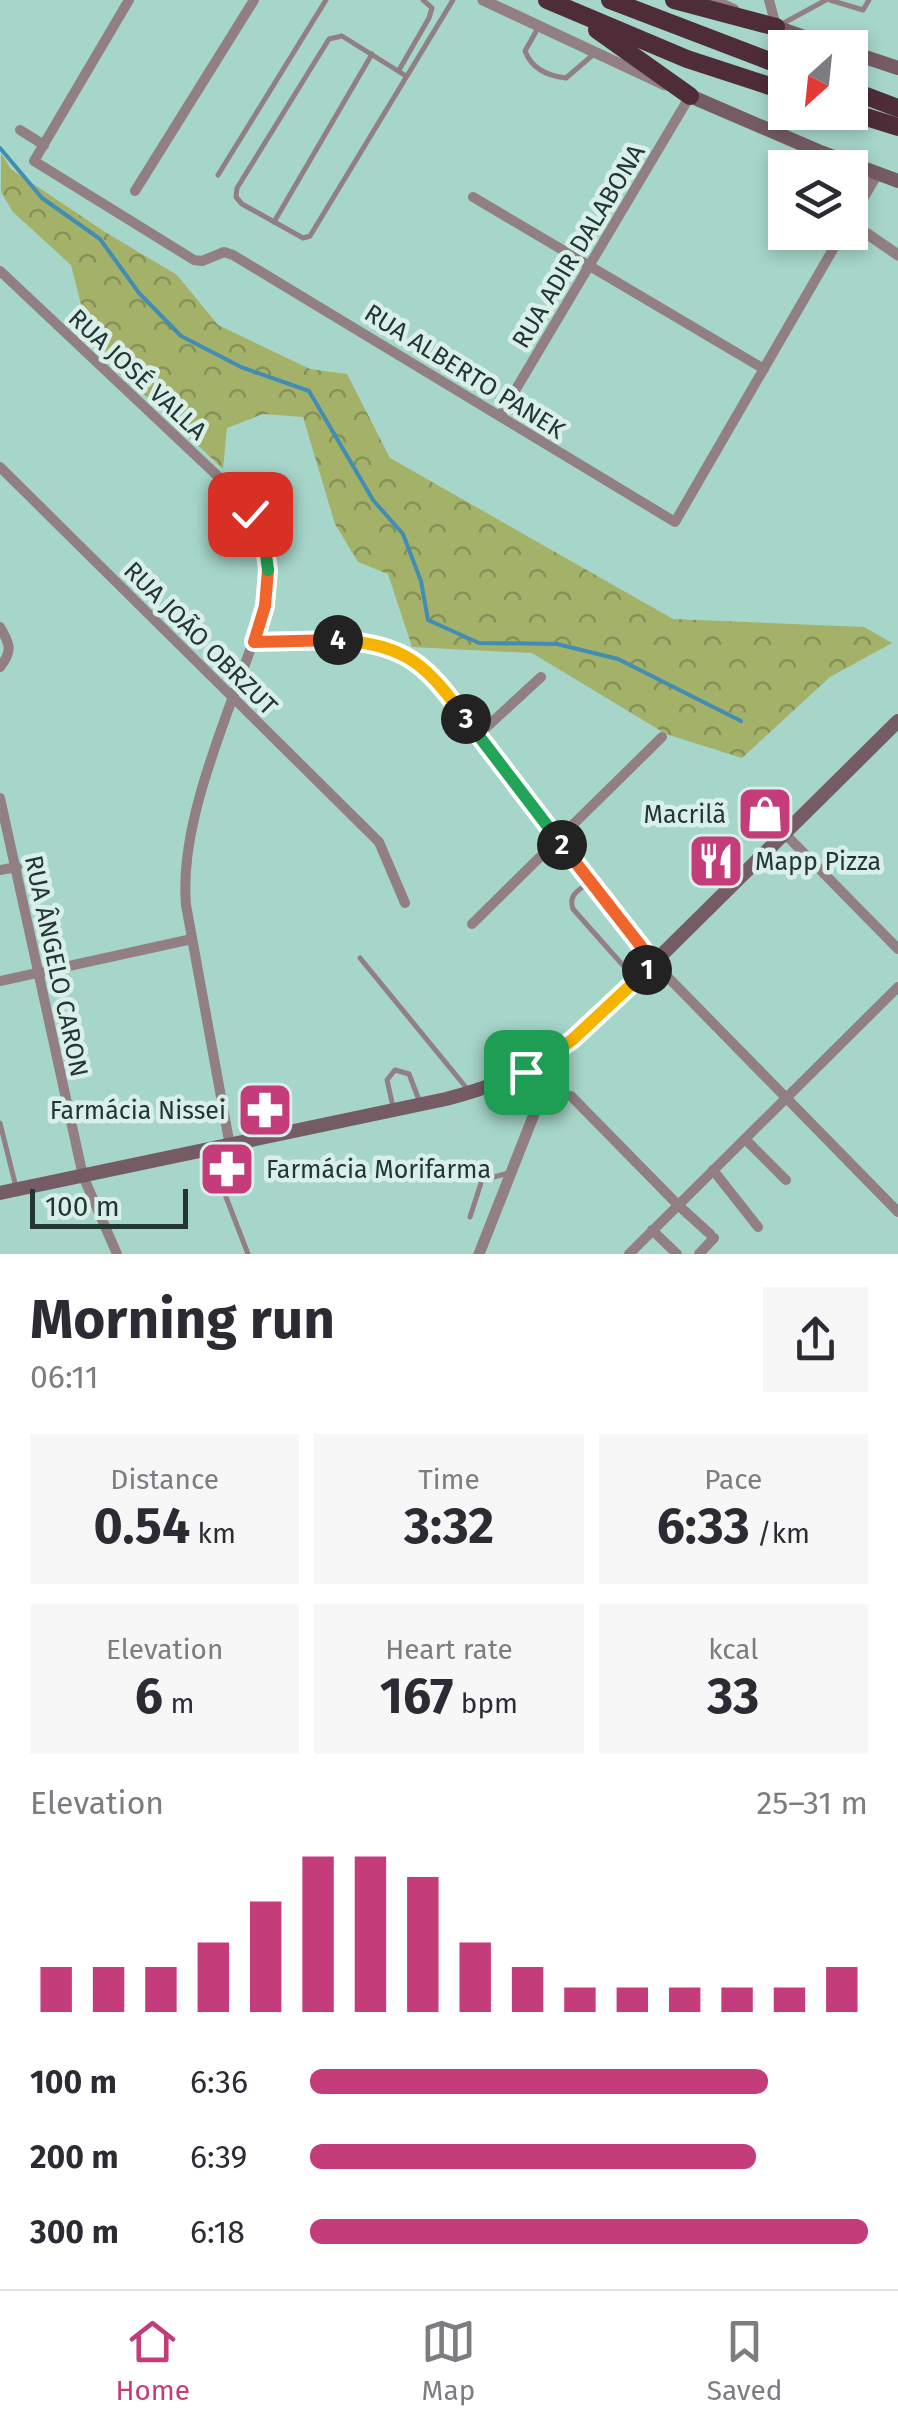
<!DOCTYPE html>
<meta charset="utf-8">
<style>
:root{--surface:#fff;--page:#f7f7f7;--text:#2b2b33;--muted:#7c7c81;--line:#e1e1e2;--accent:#c43c79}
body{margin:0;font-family:"Fira Sans",sans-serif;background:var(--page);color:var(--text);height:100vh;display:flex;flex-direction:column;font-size:38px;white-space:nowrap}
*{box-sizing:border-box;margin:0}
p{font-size:32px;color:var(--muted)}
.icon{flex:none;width:55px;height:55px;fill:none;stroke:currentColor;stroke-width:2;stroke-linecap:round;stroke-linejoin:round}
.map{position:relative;height:1254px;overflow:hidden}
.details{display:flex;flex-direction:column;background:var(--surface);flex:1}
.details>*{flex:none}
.needle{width:65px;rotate:207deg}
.buttons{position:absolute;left:768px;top:30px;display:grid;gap:20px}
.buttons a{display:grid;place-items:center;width:100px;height:100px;border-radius:0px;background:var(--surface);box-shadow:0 5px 15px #0003;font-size:50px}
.scale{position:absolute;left:30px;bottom:25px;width:158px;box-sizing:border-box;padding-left:10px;border:5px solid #233631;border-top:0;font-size:28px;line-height:35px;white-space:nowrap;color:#233631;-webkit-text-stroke:8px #d9f0ea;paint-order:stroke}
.pin{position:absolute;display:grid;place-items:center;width:85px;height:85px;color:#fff;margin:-42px;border-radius:20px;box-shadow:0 5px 15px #0006}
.km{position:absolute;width:50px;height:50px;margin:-25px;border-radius:50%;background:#222;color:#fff;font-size:28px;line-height:50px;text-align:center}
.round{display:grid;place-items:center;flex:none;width:105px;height:105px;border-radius:0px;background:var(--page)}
.headline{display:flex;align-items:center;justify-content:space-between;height:170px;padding:0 30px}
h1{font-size:55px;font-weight:700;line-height:75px}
.figures{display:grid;grid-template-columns:repeat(3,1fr);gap:15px;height:170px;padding:10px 30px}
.figures div{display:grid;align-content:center;border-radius:0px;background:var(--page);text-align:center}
.figures b{font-size:50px;font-weight:700}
.figures small{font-size:28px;font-weight:400}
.figures p{font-size:28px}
.chart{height:280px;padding:20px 30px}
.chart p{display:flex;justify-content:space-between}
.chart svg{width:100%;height:180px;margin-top:10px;stroke:var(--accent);stroke-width:6}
ul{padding:0 30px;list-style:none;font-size:32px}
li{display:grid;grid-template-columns:160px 120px 1fr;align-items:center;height:75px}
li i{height:25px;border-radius:12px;background:var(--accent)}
.tabs{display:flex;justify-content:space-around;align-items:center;height:140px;border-top:2px solid var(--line);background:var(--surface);font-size:28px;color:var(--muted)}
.tabs a{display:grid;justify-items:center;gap:5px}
.tabs .active{color:var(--accent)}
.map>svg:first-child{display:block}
</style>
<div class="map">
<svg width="898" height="1254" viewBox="0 0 898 1254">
<defs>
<pattern id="forest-crowns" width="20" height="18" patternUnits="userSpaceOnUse" patternTransform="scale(2.5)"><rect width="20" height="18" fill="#a4b169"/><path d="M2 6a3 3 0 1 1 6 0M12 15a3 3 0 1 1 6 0" fill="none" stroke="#859157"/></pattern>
</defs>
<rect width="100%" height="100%" fill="#a6d5c9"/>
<!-- forest -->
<path fill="url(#forest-crowns)" d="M1 153 11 169 105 232 177 275 218 325 310 369 347 374 390 458 673 619 864 627 892 643 830 677 742 758 666 734 532 653 412 647 388 574 358 562 335 524 303 417 263 414 227 428 223 469 91 344 71 265 13 212 1 192Z"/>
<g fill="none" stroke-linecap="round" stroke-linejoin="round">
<!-- stream -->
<path stroke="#418db3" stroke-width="4" d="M0 148 42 198 100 239 139 293 181 336 241 367 309 391 373 500 403 534 421 581 428 620 479 643 557 644 618 659 741 721"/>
<!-- service -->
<g stroke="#917f84" stroke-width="5">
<path d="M830 0 863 10 869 0"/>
<path d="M780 25 826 0"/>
<path d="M538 28 525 51C532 69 547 76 566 78L594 54"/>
<path d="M399 70 429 18 432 8 423 0"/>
<path d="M406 76 342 36 329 39 237 188 236 197 242 204 303 238 310 236 453 0"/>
<path d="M218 175 326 0"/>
<path d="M274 222 372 54"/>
<path d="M590 882C579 890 568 894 573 909L636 980"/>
<path d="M360 958 469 1091"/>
<path d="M393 1107 387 1080 395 1070 409 1074 419 1100"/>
<path d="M0 1123 16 1187"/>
<path d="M209 1153 248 1254"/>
<path d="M470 1217 482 1180 509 1173"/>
</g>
<!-- minor -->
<g stroke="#917f84" stroke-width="10">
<path d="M129 0 34 161 194 260 202 261 224 252 233 255 675 522 843 232"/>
<path d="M714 0 734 9"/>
<path d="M769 0 776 26"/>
<path d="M20 130 44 145"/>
<path d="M135 191 254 0"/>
<path d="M473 197 764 369"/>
<path d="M0 271 223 481C257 519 275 555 265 606 238 695 178 814 186 905L230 1146"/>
<path d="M500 416 690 96"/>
<path d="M0 467 379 842 405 903"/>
<path d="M0 627C10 644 13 651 0 667"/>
<path d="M254 642C325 640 393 628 444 689L654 963 898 1212"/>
<path d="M478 735 541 677"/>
<path d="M0 798 83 1176 117 1254"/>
<path d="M785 834 898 949"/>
<path d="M0 870 17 867"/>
<path d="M472 924 662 737"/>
<path d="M0 981 192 939"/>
<path d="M542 1094 571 1096 678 1205 710 1234"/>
<path d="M745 1139 786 1180"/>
<path d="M713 1170 758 1227"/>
<path d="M652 1230 677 1254"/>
<path d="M629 1254 898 987"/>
<path d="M699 1254 714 1238"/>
</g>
<!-- tertiary -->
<g stroke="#917f84" stroke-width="11">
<path d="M483 0 665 85"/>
<path d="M850 220 877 174"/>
<path d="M850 222 898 255"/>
<path d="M527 1072 534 1095V1110"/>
<path d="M479 1254 542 1094 543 1086 537 1066"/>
</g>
<!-- secondary -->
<g stroke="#755b64" stroke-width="14">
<path d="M776 27 836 48"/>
<path d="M850 52 898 68"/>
<path d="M690 96 818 151 898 181"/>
<path d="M0 1193 446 1099C513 1082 552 1060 603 1013L898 721"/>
</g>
<!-- motorway -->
<g stroke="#4e2d39" stroke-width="18">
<path d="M547 0 687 59 785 91"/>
<path d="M610 0 785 67"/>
<path d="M674 0 776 27"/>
<path d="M597 30 690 96"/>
<path d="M850 90 898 108"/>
<path d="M850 112 898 127"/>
</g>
</g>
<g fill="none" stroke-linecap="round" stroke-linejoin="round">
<!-- split-1 casing -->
<g stroke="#fff" stroke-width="20">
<path id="split-1" d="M526 1072 572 1040 647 970"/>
</g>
<!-- split-2 casing -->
<g stroke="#fff" stroke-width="20">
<path id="split-2" d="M562 845 654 963 647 970"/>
</g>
<!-- split-3 casing -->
<g stroke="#fff" stroke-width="20">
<path id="split-3" d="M466 719 562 845"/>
</g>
<!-- split-4 casing -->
<g stroke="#fff" stroke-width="20">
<path id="split-4" d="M338 640C408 645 426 665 466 719"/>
</g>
<!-- split-5 casing -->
<g stroke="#fff" stroke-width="20">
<path id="split-5" d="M268 570 265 606 254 642 338 640"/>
</g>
<!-- split-6 casing -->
<g stroke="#fff" stroke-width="20">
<path id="split-6" d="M250 514 265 547 268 570"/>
</g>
<!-- split-1 -->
<use href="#split-1" stroke="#f5b400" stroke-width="12"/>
<!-- split-2 -->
<use href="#split-2" stroke="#f0652b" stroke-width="12"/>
<!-- split-3 -->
<use href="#split-3" stroke="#22a559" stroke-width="12"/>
<!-- split-4 -->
<use href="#split-4" stroke="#f5b400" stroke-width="12"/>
<!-- split-5 -->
<use href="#split-5" stroke="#f0652b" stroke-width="12"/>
<!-- split-6 -->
<use href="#split-6" stroke="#22a559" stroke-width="12"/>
</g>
<!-- icons -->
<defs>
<g id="shop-square" transform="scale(2.875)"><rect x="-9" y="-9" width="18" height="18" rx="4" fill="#c43c79" stroke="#d9f0ea"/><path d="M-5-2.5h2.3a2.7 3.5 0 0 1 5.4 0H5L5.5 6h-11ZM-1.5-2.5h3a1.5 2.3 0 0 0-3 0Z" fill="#fff"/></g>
<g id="restaurant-square" transform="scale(2.875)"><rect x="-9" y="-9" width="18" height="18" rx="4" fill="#c43c79" stroke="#d9f0ea"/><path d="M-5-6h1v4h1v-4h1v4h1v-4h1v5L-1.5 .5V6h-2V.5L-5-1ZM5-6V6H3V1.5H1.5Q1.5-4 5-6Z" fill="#fff"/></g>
<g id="pharmacy-square" transform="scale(2.875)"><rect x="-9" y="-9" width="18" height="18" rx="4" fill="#c43c79" stroke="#d9f0ea"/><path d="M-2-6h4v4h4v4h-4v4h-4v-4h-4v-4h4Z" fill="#fff"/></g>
</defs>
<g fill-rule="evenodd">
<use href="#shop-square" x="765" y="814"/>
<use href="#restaurant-square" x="716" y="861"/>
<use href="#pharmacy-square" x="265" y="1110"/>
<use href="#pharmacy-square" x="227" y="1169"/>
</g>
<g text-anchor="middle" stroke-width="9" stroke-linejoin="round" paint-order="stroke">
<!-- street labels -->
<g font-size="25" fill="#233631" stroke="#d9f0ea">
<text transform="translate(578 246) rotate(-59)" y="9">RUA ADIR DALABONA</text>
<text transform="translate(465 371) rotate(32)" y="9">RUA ALBERTO PANEK</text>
<text transform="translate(138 374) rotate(43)" y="9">RUA JOSÉ VALLA</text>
<text transform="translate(201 638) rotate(45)" y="9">RUA JOÃO OBRZUT</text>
<text transform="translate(57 966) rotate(78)" y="9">RUA ÂNGELO CARON</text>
</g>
<!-- poi labels -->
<g font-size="25" fill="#233631" stroke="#d9f0ea" text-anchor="end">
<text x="726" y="823">Macrilã</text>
<text x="755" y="870" text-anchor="start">Mapp Pizza</text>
<text x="226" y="1119">Farmácia Nissei</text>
<text x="266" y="1178" text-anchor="start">Farmácia Morifarma</text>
</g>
</g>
</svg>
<div class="buttons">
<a><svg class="needle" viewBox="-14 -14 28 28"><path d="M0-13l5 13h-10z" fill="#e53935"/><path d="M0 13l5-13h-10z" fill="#7c7c81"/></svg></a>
<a><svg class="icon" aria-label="layers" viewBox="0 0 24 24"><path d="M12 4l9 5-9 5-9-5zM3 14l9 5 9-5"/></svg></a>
</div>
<div class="scale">100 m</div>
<div class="pin" style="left:526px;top:1072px;background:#1e9e55"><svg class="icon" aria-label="arrive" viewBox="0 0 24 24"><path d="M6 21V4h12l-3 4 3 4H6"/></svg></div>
<div class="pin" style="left:250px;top:514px;background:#d93025"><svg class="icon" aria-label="check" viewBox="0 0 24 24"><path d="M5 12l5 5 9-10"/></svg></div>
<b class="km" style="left:647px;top:970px">1</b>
<b class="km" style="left:562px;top:845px">2</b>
<b class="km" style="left:466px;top:719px">3</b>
<b class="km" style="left:338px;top:640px">4</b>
</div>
<section class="details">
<div class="headline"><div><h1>Morning run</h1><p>06:11</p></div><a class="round"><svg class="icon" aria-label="share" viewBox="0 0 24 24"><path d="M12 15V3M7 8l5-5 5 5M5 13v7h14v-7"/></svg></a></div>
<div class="figures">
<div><p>Distance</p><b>0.54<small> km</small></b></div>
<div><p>Time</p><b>3:32</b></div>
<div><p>Pace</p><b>6:33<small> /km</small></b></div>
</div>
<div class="figures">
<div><p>Elevation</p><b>6<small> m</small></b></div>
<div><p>Heart rate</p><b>167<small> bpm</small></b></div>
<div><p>kcal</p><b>33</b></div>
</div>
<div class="chart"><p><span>Elevation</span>25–31 m</p>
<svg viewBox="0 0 160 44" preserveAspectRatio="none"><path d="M5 44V33M15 44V33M25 44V33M35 44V27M45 44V17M55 44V6M65 44V6M75 44V11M85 44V27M95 44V33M105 44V38M115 44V38M125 44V38M135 44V38M145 44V38M155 44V33"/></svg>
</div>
<ul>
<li><b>100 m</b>6:36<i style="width:82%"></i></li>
<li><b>200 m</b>6:39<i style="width:80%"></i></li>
<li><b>300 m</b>6:18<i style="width:100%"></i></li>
</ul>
</section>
<nav class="tabs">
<a class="active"><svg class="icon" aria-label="home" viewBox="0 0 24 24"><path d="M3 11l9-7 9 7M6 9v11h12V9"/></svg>Home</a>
<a><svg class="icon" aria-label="map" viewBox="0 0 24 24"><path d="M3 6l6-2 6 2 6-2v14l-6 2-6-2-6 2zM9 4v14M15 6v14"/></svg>Map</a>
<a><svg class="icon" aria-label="saved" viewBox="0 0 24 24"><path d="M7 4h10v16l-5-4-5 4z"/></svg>Saved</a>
</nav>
